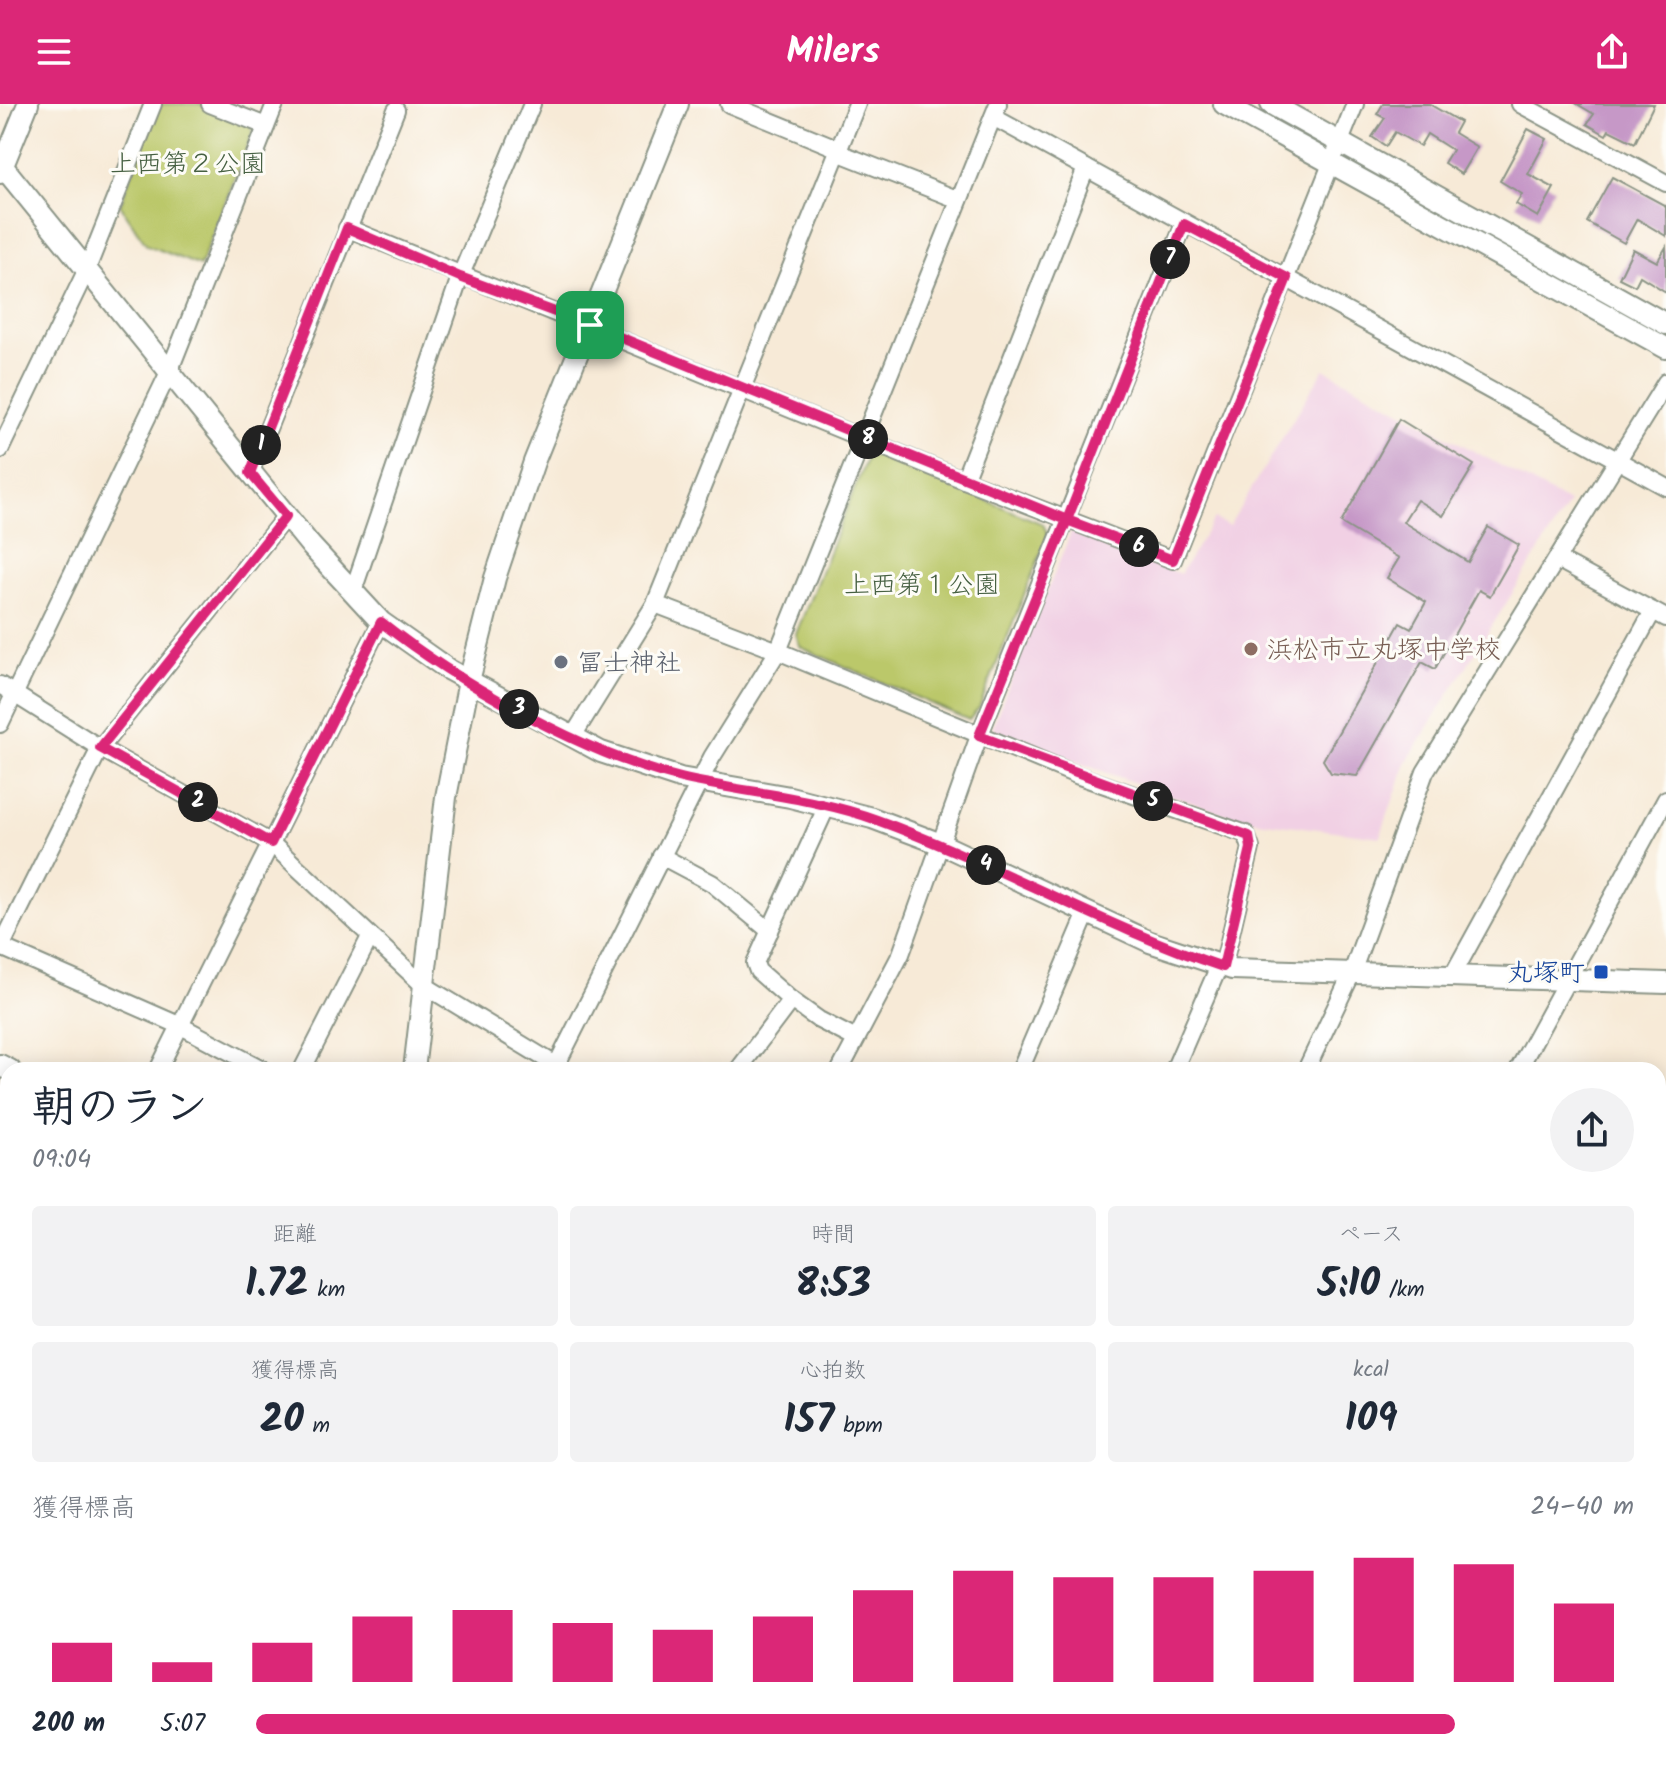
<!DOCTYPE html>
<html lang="ja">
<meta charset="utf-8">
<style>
:root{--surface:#fff;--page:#f2f2f3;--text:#1f2937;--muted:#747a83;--accent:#db2777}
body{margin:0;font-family:Kalam,"Klee One",sans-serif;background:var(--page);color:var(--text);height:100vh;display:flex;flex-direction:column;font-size:30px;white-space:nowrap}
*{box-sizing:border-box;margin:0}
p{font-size:26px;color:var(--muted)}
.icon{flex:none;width:44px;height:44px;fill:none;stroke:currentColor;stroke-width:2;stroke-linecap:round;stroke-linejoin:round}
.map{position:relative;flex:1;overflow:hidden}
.sheet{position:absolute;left:0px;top:958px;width:1666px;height:710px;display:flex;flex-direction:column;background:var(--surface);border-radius:24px 24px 0 0;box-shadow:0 4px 20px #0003}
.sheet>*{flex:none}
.pin{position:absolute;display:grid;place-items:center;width:68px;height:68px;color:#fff;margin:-34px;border-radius:16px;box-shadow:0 4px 12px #0006}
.km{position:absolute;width:40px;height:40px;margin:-20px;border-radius:50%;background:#222;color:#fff;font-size:22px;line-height:40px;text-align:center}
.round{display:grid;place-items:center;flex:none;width:84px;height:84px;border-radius:42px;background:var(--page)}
.head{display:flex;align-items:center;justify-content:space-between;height:136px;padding:0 32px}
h1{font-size:44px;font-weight:700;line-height:60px}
.metrics{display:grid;grid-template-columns:repeat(3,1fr);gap:12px;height:136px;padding:8px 32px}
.metrics div{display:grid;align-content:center;border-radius:8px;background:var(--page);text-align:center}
.metrics b{font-size:40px;font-weight:700}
.metrics small{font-size:22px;font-weight:400}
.metrics p{font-size:22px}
.chart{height:224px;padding:16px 32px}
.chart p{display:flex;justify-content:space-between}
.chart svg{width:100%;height:144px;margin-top:8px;stroke:var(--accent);stroke-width:6}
ul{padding:0 32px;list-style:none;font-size:26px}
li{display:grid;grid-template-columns:128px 96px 1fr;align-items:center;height:60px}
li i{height:20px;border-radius:10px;background:var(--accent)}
header{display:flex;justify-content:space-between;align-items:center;height:104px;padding:0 32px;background:var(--accent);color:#fff;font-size:36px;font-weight:700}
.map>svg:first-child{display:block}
</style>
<header><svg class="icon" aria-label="menu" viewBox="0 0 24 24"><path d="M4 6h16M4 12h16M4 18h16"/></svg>Milers<svg class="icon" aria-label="share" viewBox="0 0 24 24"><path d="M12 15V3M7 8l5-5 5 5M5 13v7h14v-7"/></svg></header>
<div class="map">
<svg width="1666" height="1667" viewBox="0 0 1666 1667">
<rect width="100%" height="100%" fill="#fdfcf7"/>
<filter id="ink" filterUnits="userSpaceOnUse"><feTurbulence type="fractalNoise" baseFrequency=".0125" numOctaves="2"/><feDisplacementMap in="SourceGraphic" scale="16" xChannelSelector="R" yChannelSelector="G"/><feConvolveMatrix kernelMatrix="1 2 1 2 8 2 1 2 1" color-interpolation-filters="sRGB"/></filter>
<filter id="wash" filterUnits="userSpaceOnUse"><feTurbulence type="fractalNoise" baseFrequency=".006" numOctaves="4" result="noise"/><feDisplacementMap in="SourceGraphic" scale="32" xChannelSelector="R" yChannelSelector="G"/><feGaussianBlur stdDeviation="1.8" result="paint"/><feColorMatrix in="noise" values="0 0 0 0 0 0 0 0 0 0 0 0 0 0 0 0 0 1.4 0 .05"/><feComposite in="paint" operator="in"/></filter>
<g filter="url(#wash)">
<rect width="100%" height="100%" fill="#f7ead7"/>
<!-- built -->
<g fill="#f1d0e4">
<path d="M1324 265 1569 399 1406 659 1380 733 1235 714 995 629 993 621 1072 426 1180 470 1214 415 1229 422Z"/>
<path d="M387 1660H415L474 1667H386Z"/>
</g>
<!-- green -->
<g fill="#bbc86a" stroke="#6d824f" stroke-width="2">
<path d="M157 0H200L249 19 253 28 200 162 147 141 120 101Z"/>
<path d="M876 350 1043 420 1048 431 979 604 969 616 800 543 796 530 866 356Z"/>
</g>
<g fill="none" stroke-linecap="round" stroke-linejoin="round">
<!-- river -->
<g stroke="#5cc9d0" stroke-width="30">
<path d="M0 1009 8 1012"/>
<path d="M1658 1442 1666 1443"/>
<path d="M371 1667 372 1660"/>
</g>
</g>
<g id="blocks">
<!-- building -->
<g fill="#c698c7">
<path d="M1383 0H1429L1460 18 1454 29 1477 43 1461 70 1444 59 1452 46 1427 30 1420 42 1395 28 1386 42 1372 33 1385 14 1377 10Z"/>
<path d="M1577 0H1654L1635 39 1609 26 1606 31 1587 20 1594 10Z"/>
<path d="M1528 25 1547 35 1528 70 1554 84 1538 113 1516 100 1522 90 1500 77Z"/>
<path d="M1612 73 1666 102V132L1637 115 1624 139 1587 118Z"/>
<path d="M1666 143V188L1640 172 1635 182 1619 174 1633 145 1657 158Z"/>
<path d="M1399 315 1474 361 1443 412 1417 396 1403 418 1468 458 1488 423 1519 441 1490 492 1479 486 1435 565 1422 558 1357 672 1331 669 1323 656 1400 519 1411 525 1426 498 1387 474 1399 454 1341 419Z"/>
</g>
</g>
</g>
<g filter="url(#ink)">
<use href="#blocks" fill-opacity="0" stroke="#8b9486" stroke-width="2"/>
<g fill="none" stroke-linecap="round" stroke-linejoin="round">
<!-- service casing -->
<g stroke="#8b9486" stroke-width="12">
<path id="service" d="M0 1108 8 1109"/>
</g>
<!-- minor casing -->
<g stroke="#8b9486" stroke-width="20">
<g id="minor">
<path d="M210 0 266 22"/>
<path d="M729 0 839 45"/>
<path d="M1520 0 1666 79"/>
<path d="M993 13 1666 383"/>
<path d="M837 48 959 96"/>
<path d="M347 124 964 376 1173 456 1355 0"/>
<path d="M0 346 87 165 153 0"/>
<path d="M250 369 396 6"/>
<path d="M964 376 1086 64"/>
<path d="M1557 455 1666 514"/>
<path d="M353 487 460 173 532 0"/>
<path d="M655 500 778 547 1079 672 1246 730 1251 744 1223 863"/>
<path d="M0 581 100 644 271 739 422 880 564 966"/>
<path d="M0 620 169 268 275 0"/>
<path d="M573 632 655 500 857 0"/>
<path d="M661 752 712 779 770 827"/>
<path d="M1 843 181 922 264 966"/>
<path d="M0 845 100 644 286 412"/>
<path d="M1451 874 1653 507"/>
<path d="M791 896 758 867 755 859 827 702"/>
<path d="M158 966 381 518"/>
<path d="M302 966 370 833"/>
<path d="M554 966 712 653 778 547 998 0"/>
<path d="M738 966 791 896 819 916 856 935"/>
<path d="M840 966 901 850 979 632 1184 120"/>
<path d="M1020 966 1087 809"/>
<path d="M1174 966 1219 862"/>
<path d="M1306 966 1351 871 1425 668 1666 278"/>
<path d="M1518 966 1666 695"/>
<path d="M1658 1042 1666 1041"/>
<path d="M0 1049 8 1052"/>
<path d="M1658 1213H1666"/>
<path d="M0 1304 8 1305"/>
<path d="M1658 1475 1666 1476"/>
<path d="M0 1500 8 1501"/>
<path d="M1658 1650 1666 1651"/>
<path d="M505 1660 561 1667"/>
<path d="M16 1667 17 1660"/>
<path d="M577 1667 578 1660"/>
<path d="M632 1667 633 1660"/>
<path d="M867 1667 868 1660"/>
<path d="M1115 1667 1116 1660"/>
<path d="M1515 1667 1516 1660"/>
</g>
</g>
<!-- tertiary casing -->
<g stroke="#8b9486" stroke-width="24">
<g id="tertiary">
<path d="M1224 0 1666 244"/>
<path d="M1271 0 1666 220"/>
<path d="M0 59 311 442 381 518 449 566 601 648 680 674 790 693 872 714 941 740 1150 838 1232 865 1666 879"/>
<path d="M0 69 28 0"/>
<path d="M0 961 10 966"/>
<path d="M414 966 446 693 469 577 495 474 534 358 678 0"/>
<path d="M1658 1398 1666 1399"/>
<path d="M343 1667 344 1660"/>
</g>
</g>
<!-- service -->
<use href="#service" stroke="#fff" stroke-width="8"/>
<!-- minor -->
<use href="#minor" stroke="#fff" stroke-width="16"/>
<!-- tertiary -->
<use href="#tertiary" stroke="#fff" stroke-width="20"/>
</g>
</g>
<g fill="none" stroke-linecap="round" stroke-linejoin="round" filter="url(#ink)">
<!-- route casing -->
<g stroke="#fff" stroke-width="16">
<path id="route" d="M590 221 460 173 347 124 250 369 286 412 100 644 271 739 381 518C458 579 586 651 681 674 746 689 814 693 877 716 995 759 1104 823 1223 863L1251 744 1249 732 979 632 1067 416 1173 456 1287 174 1184 120 1067 416 590 221"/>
</g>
<!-- route -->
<use href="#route" stroke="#db2777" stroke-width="10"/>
</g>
<!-- markers -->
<circle fill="#8d6e63" stroke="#fdfcf7" stroke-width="3" cx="1251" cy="545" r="8"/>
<circle fill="#6b7280" stroke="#fdfcf7" stroke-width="3" cx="561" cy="558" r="8"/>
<rect fill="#1a4fb4" stroke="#fdfcf7" stroke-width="3" x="1593" y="860" width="16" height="16" rx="4"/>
<g text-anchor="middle" stroke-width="6" stroke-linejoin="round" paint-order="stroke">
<!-- park labels -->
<g font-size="26" fill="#466042" stroke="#fdfcf7">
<text x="188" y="68">上西第２公園</text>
<text x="922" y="489">上西第１公園</text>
</g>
<!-- education labels -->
<g font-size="26" fill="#785e54" stroke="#fdfcf7" text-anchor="start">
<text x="1267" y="554">浜松市立丸塚中学校</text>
</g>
<!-- worship labels -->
<g font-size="26" fill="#5b616d" stroke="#fdfcf7" text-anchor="start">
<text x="577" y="567">冨士神社</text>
</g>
<!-- transit labels -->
<g font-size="26" fill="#164399" stroke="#fdfcf7" text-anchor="end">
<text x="1585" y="877">丸塚町</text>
</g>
</g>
</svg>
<div class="pin" style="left:590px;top:221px;background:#1e9e55"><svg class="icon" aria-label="arrive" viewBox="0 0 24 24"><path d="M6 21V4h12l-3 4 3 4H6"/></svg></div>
<b class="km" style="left:261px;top:341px">1</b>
<b class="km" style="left:198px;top:698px">2</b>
<b class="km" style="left:519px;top:605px">3</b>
<b class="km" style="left:986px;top:761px">4</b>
<b class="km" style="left:1153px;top:697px">5</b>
<b class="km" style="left:1139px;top:443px">6</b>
<b class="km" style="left:1170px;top:155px">7</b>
<b class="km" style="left:868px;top:335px">8</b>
<section class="sheet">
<div class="head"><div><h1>朝のラン</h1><p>09:04</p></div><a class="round"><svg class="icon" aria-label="share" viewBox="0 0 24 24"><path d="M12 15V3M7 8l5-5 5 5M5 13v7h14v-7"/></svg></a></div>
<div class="metrics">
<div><p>距離</p><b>1.72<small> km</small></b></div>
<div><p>時間</p><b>8:53</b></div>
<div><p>ペース</p><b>5:10<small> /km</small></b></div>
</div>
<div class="metrics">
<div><p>獲得標高</p><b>20<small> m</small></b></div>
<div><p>心拍数</p><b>157<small> bpm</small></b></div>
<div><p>kcal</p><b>109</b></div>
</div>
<div class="chart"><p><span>獲得標高</span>24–40 m</p>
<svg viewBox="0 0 160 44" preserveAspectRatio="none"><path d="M5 44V32M15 44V38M25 44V32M35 44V24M45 44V22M55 44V26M65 44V28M75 44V24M85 44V16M95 44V10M105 44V12M115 44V12M125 44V10M135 44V6M145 44V8M155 44V20"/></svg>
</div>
<ul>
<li><b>200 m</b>5:07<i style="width:87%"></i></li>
</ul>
</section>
</div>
